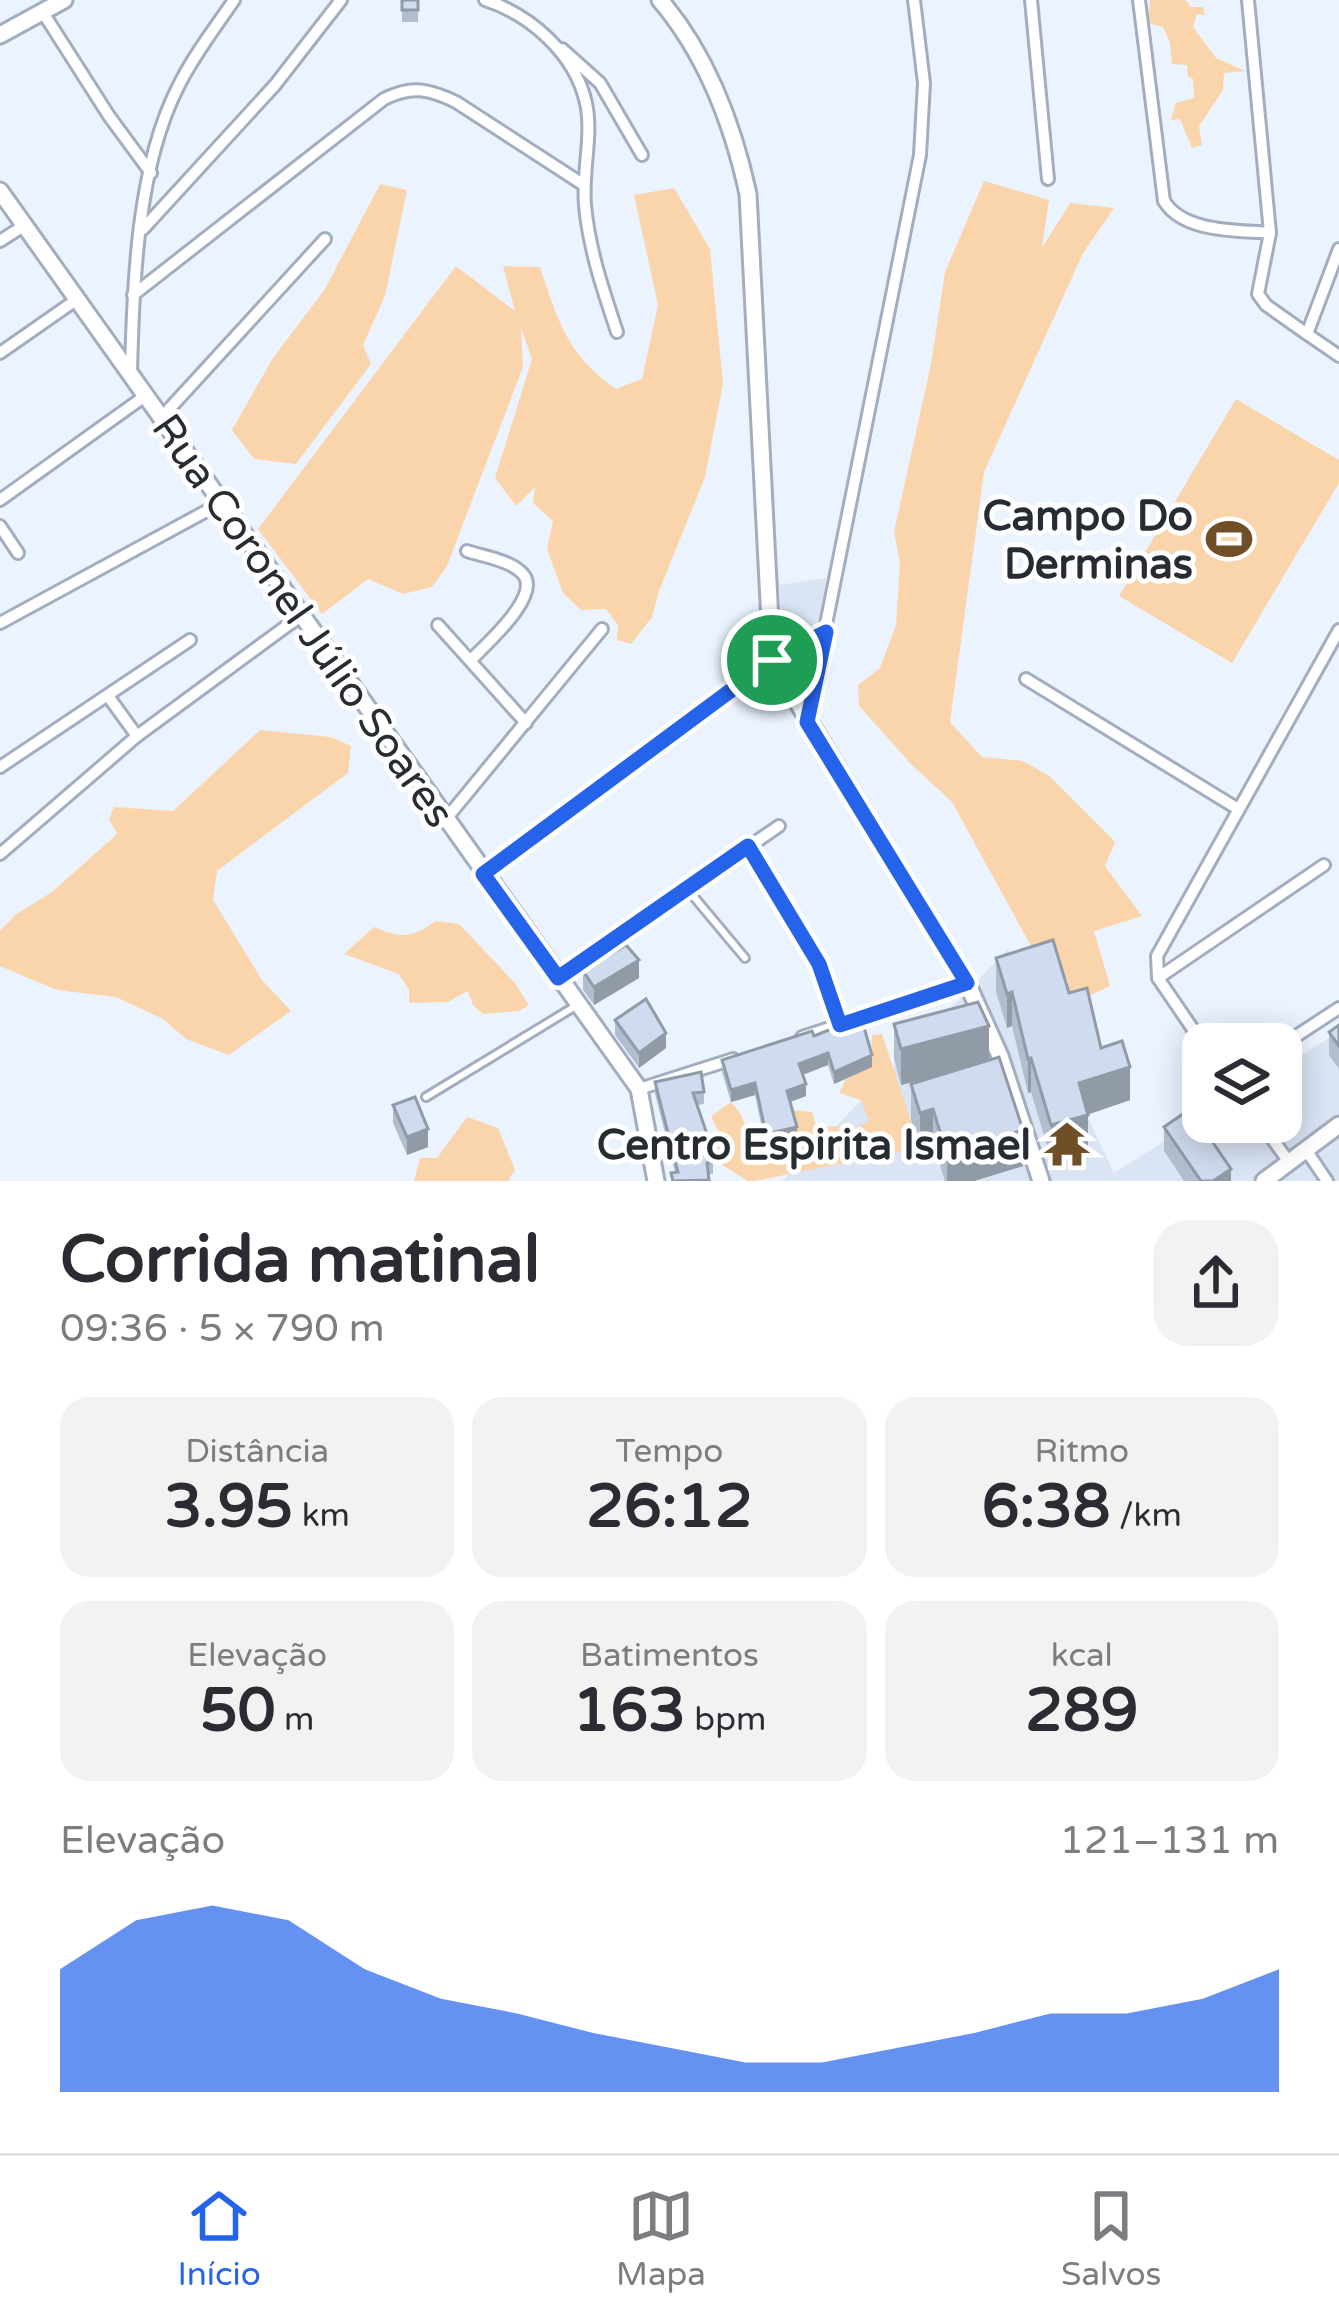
<!DOCTYPE html>
<html lang="pt">
<meta charset="utf-8">
<style>
:root{--surface:#fff;--page:#f2f2f3;--text:#2b2b33;--muted:#7c7c81;--line:#e1e1e2;--accent:#2563eb}
body{margin:0;font-family:"Varela Round",sans-serif;background:var(--page);color:var(--text);height:100vh;display:flex;flex-direction:column;font-size:45px;white-space:nowrap}
*{box-sizing:border-box;margin:0}
p{font-size:39px;color:var(--muted)}
.icon{flex:none;width:66px;height:66px;fill:none;stroke:currentColor;stroke-width:2;stroke-linecap:round;stroke-linejoin:round}
.map{position:relative;height:1181px;overflow:hidden}
.side{display:flex;flex-direction:column;background:var(--surface);flex:1}
.side>*{flex:none}
.buttons{position:absolute;left:1182px;top:1023px;display:grid;gap:24px}
.buttons a{display:grid;place-items:center;width:120px;height:120px;border-radius:24px;background:var(--surface);box-shadow:0 6px 30px #0003;font-size:60px}
.pin{position:absolute;display:grid;place-items:center;width:102px;height:102px;color:#fff;margin:-51px;border:6px solid #fff;border-radius:50%;box-shadow:0 3px 12px #0007}
.round{display:grid;place-items:center;flex:none;width:126px;height:126px;border-radius:36px;background:var(--page)}
.summary{display:flex;align-items:center;justify-content:space-between;height:204px;padding:0 60px}
h1{font-size:66px;font-weight:800;line-height:90px}
.figures{display:grid;grid-template-columns:repeat(3,1fr);gap:18px;height:204px;padding:12px 60px}
.figures div{display:grid;align-content:center;border-radius:30px;background:var(--page);text-align:center}
.figures b{font-size:60px;font-weight:800}
.figures small{font-size:33px;font-weight:400}
.figures p{font-size:33px}
.chart{height:336px;padding:24px 60px}
.chart p{display:flex;justify-content:space-between}
.chart svg{width:100%;height:216px;margin-top:12px;fill:var(--accent);opacity:.7}
.tabs{display:flex;justify-content:space-around;align-items:center;height:168px;border-top:3px solid var(--line);background:var(--surface);font-size:33px;color:var(--muted)}
.tabs a{display:grid;justify-items:center;gap:6px}
.tabs .selected{color:var(--accent)}
.map>svg:first-child{display:block}
</style>
<div class="map">
<svg width="1339" height="1181" viewBox="0 0 1339 1181">
<rect width="100%" height="100%" fill="#ebf3ff"/>
<!-- built -->
<g fill="#dae4f3">
<path d="M826 578 819 633 784 641 779 585Z"/>
<path d="M1008 949 1114 1173 1203 1117V1122H1281V1068L1339 1032V1181H783Z"/>
</g>
<!-- green -->
<g fill="#fad5ab">
<path d="M1150 0H1186L1190 7H1203L1205 15 1197 14 1193 27 1216 58 1245 71 1224 73 1223 90 1199 126 1202 145 1192 148 1180 119 1171 120 1176 103 1194 98 1193 79 1188 77 1187 65 1172 64 1170 42 1163 27 1148 23Z"/>
<path d="M984 181 1049 200 1042 248 1070 203 1114 208 1083 253 984 472 950 722 982 757 1023 761 1048 775 1115 842 1105 866 1142 916 1094 931 1110 986 1068 1006V981L1037 957 952 802 912 765 859 706 858 685 880 668 896 625 900 563 894 532 931 364 945 272Z"/>
<path d="M380 184 407 190 385 296 363 345 371 364 296 464 254 459 232 430 273 358 325 289Z"/>
<path d="M674 188 710 249 723 384 705 477 659 591 652 617 631 644 617 640 618 625 606 609 581 610 563 593 547 549 553 521 533 503 535 487 516 506 495 478 532 359 521 328 523 367 447 566 432 587 403 594 368 579 322 614 258 529 456 266 515 311 503 266 540 267C558 321 567 355 616 389L642 379 658 305 634 195Z"/>
<path d="M1236 399 1339 460V483L1232 663 1119 596Z"/>
<path d="M260 730 331 737 351 746 348 773 217 871 213 900 262 980 291 1011 229 1055 186 1039 163 1019 116 997 57 990 0 966V931L15 915 52 892 117 834 109 819 114 807 173 811Z"/>
<path d="M436 921 459 924 515 983 529 1005 519 1011 483 1014 473 1005 468 991 448 1002 409 1003V990L399 974 344 954 374 927C401 939 412 938 436 921Z"/>
<path d="M882 1034 920 1148 755 1181H748L711 1158 721 1137 711 1116 731 1102C748 1119 744 1135 759 1149L796 1139 789 1110 812 1112 816 1126 857 1127 869 1121 861 1100 839 1093 848 1075 871 1067 872 1035Z"/>
<path d="M467 1117 498 1128 515 1170 508 1181H414L420 1158H437Z"/>
</g>
<g fill="none" stroke-linecap="round" stroke-linejoin="round">
<!-- lane casing -->
<g stroke="#a2aec0" stroke-width="12">
<g id="lane">
<path d="M689 891 745 958"/>
<path d="M426 1097 574 1007"/>
</g>
</g>
<!-- street casing -->
<g stroke="#a2aec0" stroke-width="16">
<g id="street">
<path d="M485 0C531 15 575 54 586 103 593 136 582 171 585 205 589 249 603 290 617 332"/>
<path d="M1031 0 1048 179"/>
<path d="M1139 0 1164 201C1184 233 1237 230 1270 233"/>
<path d="M1248 0 1270 233 1258 294 1266 305 1307 334"/>
<path d="M42 11 109 116 151 173"/>
<path d="M562 49 600 83 642 155"/>
<path d="M143 229 275 85 341 0"/>
<path d="M0 241 25 225"/>
<path d="M1339 249 1307 334 1339 356"/>
<path d="M133 295 384 99C412 85 429 89 456 102L584 185"/>
<path d="M0 353 76 300"/>
<path d="M131 373C133 284 137 167 178 87 193 56 215 28 234 0"/>
<path d="M161 418 325 239"/>
<path d="M0 500 145 396"/>
<path d="M0 526 18 553"/>
<path d="M467 551C485 557 509 560 522 573 544 594 486 644 471 660"/>
<path d="M0 623 223 502"/>
<path d="M438 625 526 723"/>
<path d="M1026 679 1238 809"/>
<path d="M108 696 137 736"/>
<path d="M807 719 920 155 924 83 914 0"/>
<path d="M0 767 190 640"/>
<path d="M446 819 602 629"/>
<path d="M748 846 819 964 840 1025"/>
<path d="M0 854 137 736 303 614"/>
<path d="M483 874 772 660 826 632"/>
<path d="M558 978 779 826"/>
<path d="M1158 978 1324 865"/>
<path d="M802 1037 967 983"/>
<path d="M1203 1044 1158 978 1157 956 1339 630"/>
<path d="M1281 1046 1339 1008"/>
<path d="M639 1089 733 1059"/>
<path d="M1260 1122 1289 1162"/>
<path d="M1306 1150 1327 1181"/>
</g>
</g>
<!-- secondary casing -->
<g stroke="#a2aec0" stroke-width="21">
<g id="secondary">
<path d="M660 0C706 54 733 125 748 194L772 660 967 983 1000 1056 1041 1181"/>
<path d="M0 35 64 0"/>
<path d="M0 191 639 1089 656 1181"/>
<path d="M1264 1181 1339 1125"/>
</g>
</g>
<!-- lane -->
<use href="#lane" stroke="#fff" stroke-width="6"/>
<!-- street -->
<use href="#street" stroke="#fff" stroke-width="10"/>
<!-- secondary -->
<use href="#secondary" stroke="#fff" stroke-width="15"/>
</g>
<!-- wall -->
<g fill="#b2bdce">
<rect x="402" y="0" width="16" height="22"/>
<path d="M996 958 1069 993 1130 1100 1088 1114V1149L1051 1159 1031 1092 1028 1093 1012 1026 1007 1028 996 992Z"/>
<path d="M583 971 639 978 594 1005 583 990Z"/>
<path d="M615 1020 666 1048 639 1068 615 1035Z"/>
<path d="M894 1024 989 1060 1023 1166 974 1181H945L933 1144 920 1148 911 1120V1084L961 1069 901 1085 894 1059Z"/>
<path d="M1339 1025V1069L1329 1055V1032Z"/>
<path d="M814 1036 872 1067 834 1084 828 1065 803 1075 806 1096 790 1102 797 1139 766 1147 755 1095 731 1102 722 1072V1060Z"/>
<path d="M655 1082 704 1092V1104L697 1105 713 1161V1174H709V1181H671V1173L675 1172 655 1094Z"/>
<path d="M393 1105 428 1147 407 1155 393 1123Z"/>
<path d="M1164 1127 1231 1181H1184L1164 1151Z"/>
</g>
<!-- shaded-wall -->
<g fill="#919aa7">
<path d="M639 960V978L594 1005V987Z"/>
<path d="M1012 992V1026L1007 1028V994Z"/>
<path d="M989 1026V1062L901 1085V1049Z"/>
<path d="M666 1033V1048L639 1068V1053Z"/>
<path d="M828 1053V1065L799 1076V1064Z"/>
<path d="M872 1055V1067L834 1084V1072Z"/>
<path d="M1031 1058V1092L1028 1093V1059Z"/>
<path d="M1130 1067V1100L1081 1117 1088 1115V1149L1051 1159V1125L1079 1083Z"/>
<path d="M755 1083V1095L731 1102V1090Z"/>
<path d="M806 1084V1096L787 1103V1091Z"/>
<path d="M933 1109V1144L920 1148V1113Z"/>
<path d="M797 1127V1139L766 1147V1134Z"/>
<path d="M428 1129V1147L407 1155V1137Z"/>
<path d="M1023 1130V1166L974 1181H947V1154Z"/>
<path d="M1231 1169V1181H1213Z"/>
</g>
<!-- building -->
<g fill="#cfdcef" stroke="#919aa7" stroke-width="3">
<rect x="402" y="0" width="16" height="10"/>
<path d="M1053 940 1069 993 1087 988 1101 1048 1122 1041 1130 1067 1079 1083 1088 1115 1051 1125 1031 1058 1028 1059 1012 992 1007 994 996 958Z"/>
<path d="M626 945 639 960 594 987 583 971Z"/>
<path d="M646 999 666 1033 639 1053 615 1020Z"/>
<path d="M978 1002 989 1026 901 1049 894 1024Z"/>
<path d="M861 1017 872 1055 834 1072 828 1053 799 1064 806 1084 787 1091 797 1127 766 1134 755 1083 731 1090 722 1060 812 1031 814 1036Z"/>
<path d="M1339 1025V1046L1329 1032Z"/>
<path d="M999 1057 1023 1130 947 1154 933 1109 920 1113 911 1084Z"/>
<path d="M701 1072 704 1092 693 1093 711 1146 713 1161 707 1163 709 1180 673 1181 671 1173 678 1172 655 1082Z"/>
<path d="M415 1097 428 1129 407 1137 393 1105Z"/>
<path d="M1190 1109 1231 1169 1213 1181H1201L1164 1127Z"/>
</g>
<g fill="none" stroke-linecap="round" stroke-linejoin="round">
<!-- route casing -->
<g stroke="#fff" stroke-width="24">
<path id="route" d="M826 632 807 722 967 983 840 1025 819 964 748 846 558 978 483 874 772 660Z"/>
</g>
<!-- route -->
<use href="#route" stroke="#2563eb" stroke-width="15"/>
</g>
<!-- icons -->
<defs>
<g id="stadium-bare" transform="scale(3.6)"><path d="M0-5a6.5 5 0 1 0 0 10a6.5 5 0 1 0 0-10ZM-3.5-1.8h7v3.6h-7Z" fill="#704f26" stroke="#fff" stroke-width="2.5" paint-order="stroke"/></g>
<g id="temple-bare" transform="scale(3.6)"><path d="M0-6L5-2H3V0L6.5 2.5H4V6H1.5V3h-3V6H-4V2.5H-6.5L-3 0V-2H-5Z" fill="#704f26" stroke="#fff" stroke-width="2.5" paint-order="stroke"/></g>
</defs>
<g fill-rule="evenodd">
<use href="#stadium-bare" x="1229" y="539"/>
<use href="#temple-bare" x="1067" y="1144"/>
</g>
<g text-anchor="middle" stroke-width="10" stroke-linejoin="round" paint-order="stroke">
<!-- poi labels -->
<g font-size="42" font-weight="bold" fill="#272c33" stroke="#fff" text-anchor="end">
<text x="1193" y="530">Campo Do<tspan x="1193" dy="48">Derminas</tspan></text>
<text x="1031" y="1159">Centro Espirita Ismael</text>
</g>
<!-- street labels -->
<g font-size="42" fill="#272c33" stroke="#fff">
<text transform="translate(304 620) rotate(55)" y="15">Rua Coronel Júlio Soares</text>
</g>
</g>
</svg>
<div class="buttons">
<a><svg class="icon" aria-label="layers" viewBox="0 0 24 24"><path d="M12 4l9 5-9 5-9-5zM3 14l9 5 9-5"/></svg></a>
</div>
<div class="pin" style="left:772px;top:660px;background:#1e9e55"><svg class="icon" aria-label="arrive" viewBox="0 0 24 24"><path d="M6 21V4h12l-3 4 3 4H6"/></svg></div>
</div>
<section class="side">
<div class="summary"><div><h1>Corrida matinal</h1><p>09:36 · 5 × 790 m</p></div><a class="round"><svg class="icon" aria-label="share" viewBox="0 0 24 24"><path d="M12 15V3M7 8l5-5 5 5M5 13v7h14v-7"/></svg></a></div>
<div class="figures">
<div><p>Distância</p><b>3.95<small> km</small></b></div>
<div><p>Tempo</p><b>26:12</b></div>
<div><p>Ritmo</p><b>6:38<small> /km</small></b></div>
</div>
<div class="figures">
<div><p>Elevação</p><b>50<small> m</small></b></div>
<div><p>Batimentos</p><b>163<small> bpm</small></b></div>
<div><p>kcal</p><b>289</b></div>
</div>
<div class="chart"><p><span>Elevação</span>121–131 m</p>
<svg viewBox="0 0 160 44" preserveAspectRatio="none"><path d="M0 44V19L10 9L20 6L30 9L40 19L50 25L60 28L70 32L80 35L90 38L100 38L110 35L120 32L130 28L140 28L150 25L160 19V44z"/></svg>
</div>
</section>
<nav class="tabs">
<a class="selected"><svg class="icon" aria-label="home" viewBox="0 0 24 24"><path d="M3 11l9-7 9 7M6 9v11h12V9"/></svg>Início</a>
<a><svg class="icon" aria-label="map" viewBox="0 0 24 24"><path d="M3 6l6-2 6 2 6-2v14l-6 2-6-2-6 2zM9 4v14M15 6v14"/></svg>Mapa</a>
<a><svg class="icon" aria-label="saved" viewBox="0 0 24 24"><path d="M7 4h10v16l-5-4-5 4z"/></svg>Salvos</a>
</nav>
